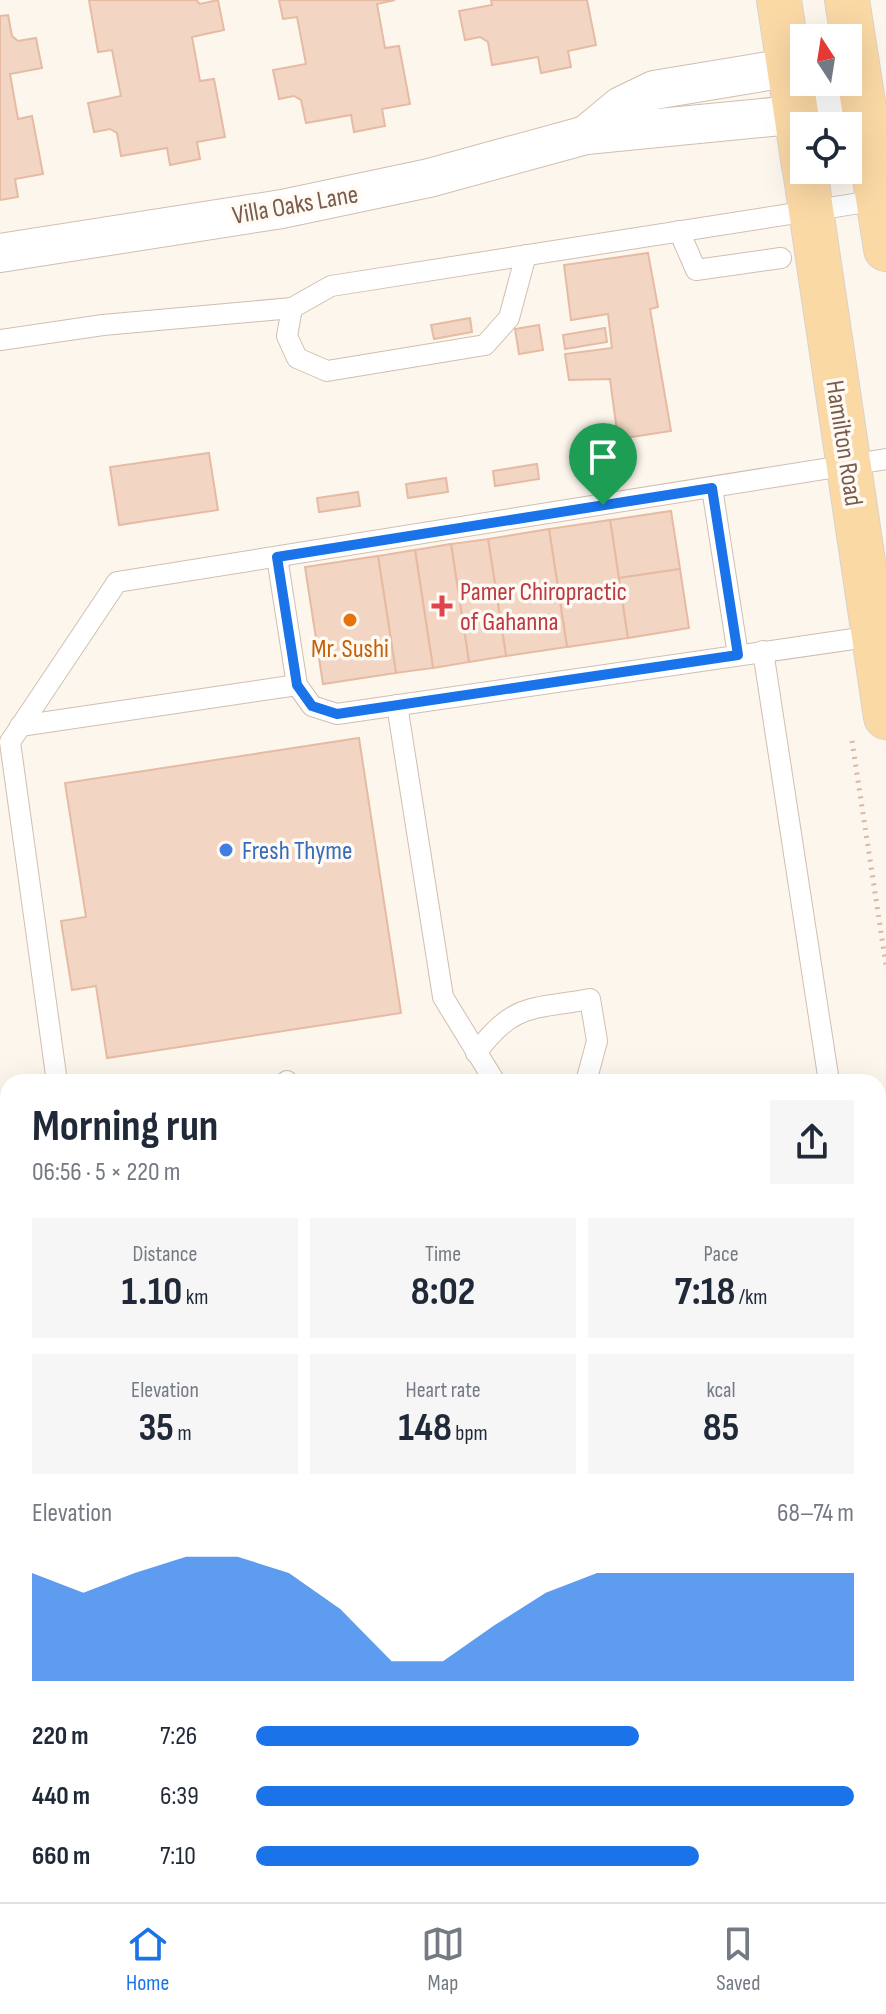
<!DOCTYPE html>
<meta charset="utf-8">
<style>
:root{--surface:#fff;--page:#f6f6f7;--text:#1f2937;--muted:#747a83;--line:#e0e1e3;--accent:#1a73e8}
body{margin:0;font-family:"Sofia Sans Condensed",sans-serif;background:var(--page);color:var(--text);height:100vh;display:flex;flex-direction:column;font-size:30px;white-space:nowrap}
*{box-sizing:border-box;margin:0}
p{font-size:26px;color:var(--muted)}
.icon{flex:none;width:44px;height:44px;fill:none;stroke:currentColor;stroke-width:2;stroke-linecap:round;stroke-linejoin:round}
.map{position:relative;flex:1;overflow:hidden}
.drawer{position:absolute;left:0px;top:1074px;width:886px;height:828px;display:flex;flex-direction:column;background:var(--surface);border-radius:24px 24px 0 0;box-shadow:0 8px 32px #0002}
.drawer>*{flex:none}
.needle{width:52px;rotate:348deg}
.tools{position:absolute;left:790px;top:24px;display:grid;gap:16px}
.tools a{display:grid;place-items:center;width:72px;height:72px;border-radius:0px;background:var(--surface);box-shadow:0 8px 32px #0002;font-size:40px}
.pin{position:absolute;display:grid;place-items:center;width:68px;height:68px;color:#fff;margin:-82px -34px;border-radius:50% 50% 50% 0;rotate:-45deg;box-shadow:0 0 8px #0007}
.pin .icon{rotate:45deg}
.round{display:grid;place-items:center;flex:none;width:84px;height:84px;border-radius:0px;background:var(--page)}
.summary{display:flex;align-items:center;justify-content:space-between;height:136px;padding:0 32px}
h1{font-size:44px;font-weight:700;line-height:60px}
.stats{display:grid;grid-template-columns:repeat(3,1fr);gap:12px;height:136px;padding:8px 32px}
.stats div{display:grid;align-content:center;border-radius:0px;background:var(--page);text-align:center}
.stats b{font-size:40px;font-weight:700}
.stats small{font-size:22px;font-weight:400}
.stats p{font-size:22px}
.chart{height:224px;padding:16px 32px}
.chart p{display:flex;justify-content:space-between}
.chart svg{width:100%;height:144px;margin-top:8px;fill:var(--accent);opacity:.7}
ul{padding:0 32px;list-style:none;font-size:26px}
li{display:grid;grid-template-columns:128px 96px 1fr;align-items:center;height:60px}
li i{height:20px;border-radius:10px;background:var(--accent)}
.menu{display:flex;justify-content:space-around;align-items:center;height:112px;border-top:2px solid var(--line);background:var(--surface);font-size:22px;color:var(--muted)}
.menu a{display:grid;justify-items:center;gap:4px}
.menu .active{color:var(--accent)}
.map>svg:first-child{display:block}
</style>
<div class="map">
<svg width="886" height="1902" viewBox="0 0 886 1902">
<rect width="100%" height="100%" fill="#fdf6ec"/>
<!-- green -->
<path fill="#d8ecc9" d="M886 1662V1902H442L450 1894H878V1670Z"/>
<!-- water -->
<path fill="#bfe3e8" stroke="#a5d3da" stroke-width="2" d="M8 1271V1480L0 1473V1273Z"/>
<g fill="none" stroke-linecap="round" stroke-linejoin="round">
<!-- stream -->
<g stroke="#a5d3da" stroke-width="11">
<path d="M878 1819 886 1817"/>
<path d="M553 1902 576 1894"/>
</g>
</g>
<!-- building -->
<g fill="#f3d5c3" stroke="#e6bba3" stroke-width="2">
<path d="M89 0H196L200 4 218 0 224 30 192 37 200 81 214 79 225 137 197 142 200 159 170 165 167 148 121 156 117 133 110 129 94 132 88 103 121 96 112 50 98 52Z"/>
<path d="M279 0H395L377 4 385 48 399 46 410 104 382 109 385 126 354 132 351 115 306 123 301 100 294 96 279 99 273 70 306 64 297 17 283 19Z"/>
<path d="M491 0H587L596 45 568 51 571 67 541 73 538 57 492 65 488 42 480 37 465 40 459 11 492 5Z"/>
<path d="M8 15 12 36 18 41 36 38 42 68 10 74 18 119 32 116 43 174 15 179 18 197 0 200V16Z"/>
<path d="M648 253 658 307 650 309 671 431 618 439 610 379 569 380 565 354 612 348 608 314 571 320 564 265Z"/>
<path d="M470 318 472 332 434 339 431 325Z"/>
<path d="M539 325 543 350 519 354 515 329Z"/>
<path d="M605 328 607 342 565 349 563 335Z"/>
<path d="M209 453 218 510 119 525 110 467Z"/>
<path d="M537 464 539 479 495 486 493 471Z"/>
<path d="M446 478 448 492 408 498 406 484Z"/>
<path d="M358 492 360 506 319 512 317 498Z"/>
<path d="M671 511 680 569 619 578 610 520Z"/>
<path d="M610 520 628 638 567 647 549 529Z"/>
<path d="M549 529 567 647 506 656 488 539Z"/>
<path d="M488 539 506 656 469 662 451 544Z"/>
<path d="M451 544 469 662 433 668 415 550Z"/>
<path d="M415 550 433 668 396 673 378 556Z"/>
<path d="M378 556 396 673 323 684 305 567Z"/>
<path d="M680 569 689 628 628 638 619 578Z"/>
<path d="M359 738 401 1013 107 1058 96 986 72 990 61 921 86 917 65 783Z"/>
<path d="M878 1398 883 1403 886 1399V1456L880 1450 878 1453Z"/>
<path d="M878 1538 886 1545V1630L878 1639Z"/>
<path d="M26 1894H42L51 1902H19Z"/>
<path d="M204 1894H357L358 1895 355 1902H212Z"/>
</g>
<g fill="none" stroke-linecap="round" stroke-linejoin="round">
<!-- service casing -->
<g stroke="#d1beb0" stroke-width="22">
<g id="service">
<path d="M679 231 696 270 781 258"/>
<path d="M526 255 509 318 485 345 327 371 297 358 287 336 292 308 331 286 879 200"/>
<path d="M0 340 103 325 292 308"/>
<path d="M712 488 738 655"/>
<path d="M277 557 297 685 312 706 337 714 874 636"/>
<path d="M763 651 829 1082"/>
<path d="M397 705 443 997 495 1082"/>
<path d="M20 726 297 685"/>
<path d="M476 1053C514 1002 531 1010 590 999L597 1041 586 1082"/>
<path d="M287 1081V1082"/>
<path d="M57 1082 10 742 117 582 886 459"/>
<path d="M0 1586 8 1584"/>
</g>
</g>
<!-- minor casing -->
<g stroke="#d1beb0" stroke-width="40">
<g id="minor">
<path d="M586 135 621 106 654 90 804 65"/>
<path d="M0 253 282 209 429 178 586 135 865 108"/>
<path d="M0 1208 8 1206"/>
<path d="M878 1242 886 1241"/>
<path d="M878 1303 886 1302"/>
<path d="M0 1621 8 1667"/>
<path d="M0 1816 8 1762"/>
</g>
</g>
<!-- primary casing -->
<g stroke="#dad1cd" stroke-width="46">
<g id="primary">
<path d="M779 0 804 166"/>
<path d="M847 0 886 249"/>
<path d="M805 170 886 717"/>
</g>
</g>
<!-- path -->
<g stroke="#d9b8a5" stroke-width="5" stroke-dasharray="2 6" stroke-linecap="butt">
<path d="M852 741 886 965"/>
<path d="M102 1897 105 1894"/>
</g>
<!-- service -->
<use href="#service" stroke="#fff" stroke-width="20"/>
<!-- minor -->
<use href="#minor" stroke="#fff" stroke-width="38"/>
<!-- primary -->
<use href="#primary" stroke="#fbd9a5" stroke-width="44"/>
</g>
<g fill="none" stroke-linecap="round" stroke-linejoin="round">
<!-- route casing -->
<g stroke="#fff" stroke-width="16">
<path id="route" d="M712 488 738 655 337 714 312 706 297 685 277 557Z"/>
</g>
<!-- route -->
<use href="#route" stroke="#1a73e8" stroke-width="10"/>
</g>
<!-- markers -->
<path fill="#e0444e" stroke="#fffaf3" stroke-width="3" d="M438 594h8v8h8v8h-8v8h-8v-8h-8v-8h8z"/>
<circle fill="#e8710a" stroke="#fffaf3" stroke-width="3" cx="350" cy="620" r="8"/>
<circle fill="#3f7fe0" stroke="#fffaf3" stroke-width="3" cx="226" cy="850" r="8"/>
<g text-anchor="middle" stroke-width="7" stroke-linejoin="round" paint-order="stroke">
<!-- street labels -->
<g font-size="26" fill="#7a5c4d" stroke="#fffaf3">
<text transform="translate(295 204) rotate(-10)" y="9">Villa Oaks Lane</text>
<text transform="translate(845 443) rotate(81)" y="9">Hamilton Road</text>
</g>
<!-- health labels -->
<g font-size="26" fill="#be3a42" stroke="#fffaf3" text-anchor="start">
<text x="460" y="600">Pamer Chiropractic<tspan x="460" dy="30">of Gahanna</tspan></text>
</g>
<!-- food labels -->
<g font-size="26" fill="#c56008" stroke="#fffaf3">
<text x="350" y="657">Mr. Sushi</text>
</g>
<!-- shop labels -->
<g font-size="26" fill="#366cbe" stroke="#fffaf3" text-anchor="start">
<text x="242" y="859">Fresh Thyme</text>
</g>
</g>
</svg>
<div class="tools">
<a><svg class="needle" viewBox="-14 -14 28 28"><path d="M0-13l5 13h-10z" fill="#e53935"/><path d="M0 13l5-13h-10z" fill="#747a83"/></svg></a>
<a><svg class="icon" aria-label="locate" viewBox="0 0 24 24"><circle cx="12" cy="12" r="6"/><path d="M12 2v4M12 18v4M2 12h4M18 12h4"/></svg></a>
</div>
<div class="pin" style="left:603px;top:505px;background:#1e9e55"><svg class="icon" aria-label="arrive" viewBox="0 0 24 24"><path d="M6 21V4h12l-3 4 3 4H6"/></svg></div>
<section class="drawer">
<div class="summary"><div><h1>Morning run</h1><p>06:56 · 5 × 220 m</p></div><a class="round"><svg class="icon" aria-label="share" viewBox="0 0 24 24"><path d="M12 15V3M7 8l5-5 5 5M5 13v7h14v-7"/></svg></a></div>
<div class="stats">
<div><p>Distance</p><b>1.10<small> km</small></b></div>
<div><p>Time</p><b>8:02</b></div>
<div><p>Pace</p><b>7:18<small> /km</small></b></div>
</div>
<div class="stats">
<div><p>Elevation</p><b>35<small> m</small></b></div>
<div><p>Heart rate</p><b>148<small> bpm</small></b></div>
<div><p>kcal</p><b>85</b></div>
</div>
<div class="chart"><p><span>Elevation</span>68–74 m</p>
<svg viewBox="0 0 160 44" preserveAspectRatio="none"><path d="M0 44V11L10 17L20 11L30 6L40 6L50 11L60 22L70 38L80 38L90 27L100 17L110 11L120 11L130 11L140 11L150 11L160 11V44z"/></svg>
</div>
<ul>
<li><b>220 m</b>7:26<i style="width:64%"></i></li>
<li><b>440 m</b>6:39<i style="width:100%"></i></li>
<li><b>660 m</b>7:10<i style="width:74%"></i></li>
</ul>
</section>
</div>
<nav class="menu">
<a class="active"><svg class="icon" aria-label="home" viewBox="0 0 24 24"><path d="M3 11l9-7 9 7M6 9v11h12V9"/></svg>Home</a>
<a><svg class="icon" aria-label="map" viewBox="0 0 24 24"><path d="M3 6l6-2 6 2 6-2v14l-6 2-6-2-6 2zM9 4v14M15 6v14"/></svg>Map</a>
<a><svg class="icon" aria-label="saved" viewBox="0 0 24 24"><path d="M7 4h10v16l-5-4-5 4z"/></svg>Saved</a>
</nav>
